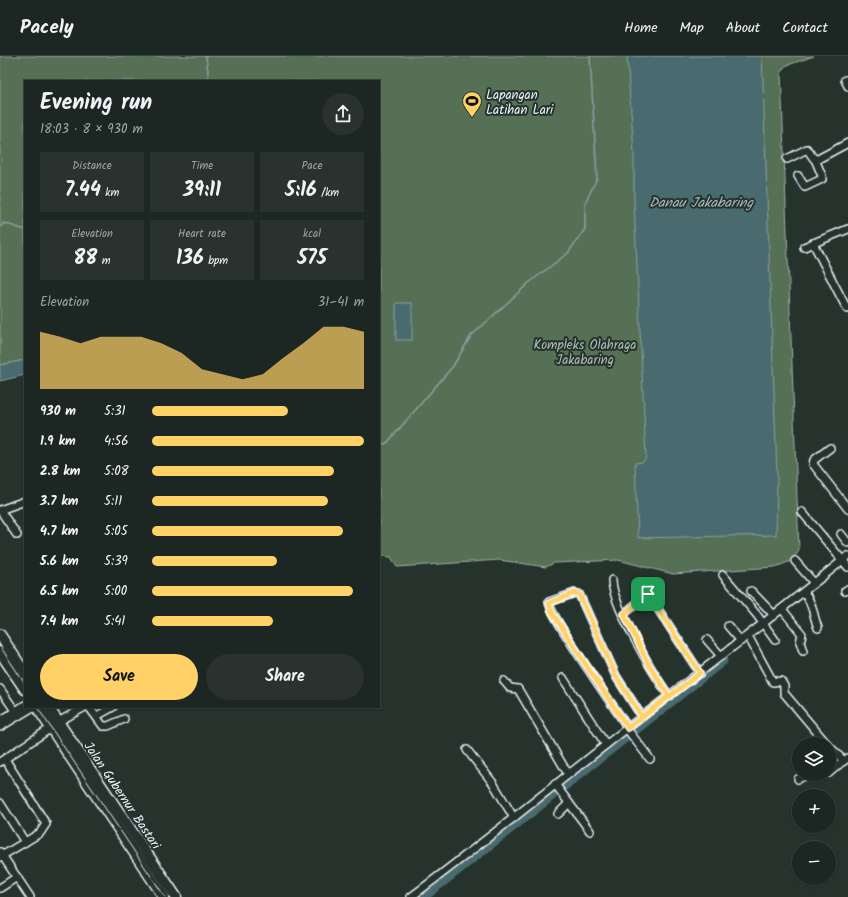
<!DOCTYPE html>
<meta charset="utf-8">
<style>
:root{--surface:#1c2622;--page:#29322f;--text:#f1f3f6;--muted:#a0a5a5;--line:#3a4340;--accent:#ffd166}
body{margin:0;font-family:Kalam,sans-serif;background:var(--page);color:var(--text);height:100vh;display:flex;flex-direction:column;font-size:15px;white-space:nowrap}
*{box-sizing:border-box;margin:0}
p{font-size:13px;color:var(--muted)}
.icon{flex:none;width:22px;height:22px;fill:none;stroke:currentColor;stroke-width:2;stroke-linecap:round;stroke-linejoin:round}
.map{position:relative;flex:1;overflow:hidden}
.details{position:absolute;left:24px;top:24px;width:356px;height:628px;display:flex;flex-direction:column;background:var(--surface);border-radius:0px;box-shadow:0 1px 3px #0004,0 0 0 1px var(--line)}
.details>*{flex:none}
.controls{position:absolute;left:792px;top:681px;display:grid;gap:8px}
.controls a{display:grid;place-items:center;width:44px;height:44px;border-radius:50%;background:var(--surface);box-shadow:0 1px 3px #0004,0 0 0 1px var(--line);font-size:20px}
.pin{position:absolute;display:grid;place-items:center;width:34px;height:34px;color:#fff;margin:-17px;border-radius:8px;box-shadow:0 2px 6px #0006}
.round{display:grid;place-items:center;flex:none;width:42px;height:42px;border-radius:21px;background:var(--page)}
.head{display:flex;align-items:center;justify-content:space-between;height:68px;padding:0 16px}
h1{font-size:22px;font-weight:600;line-height:30px}
.stats{display:grid;grid-template-columns:repeat(3,1fr);gap:6px;height:68px;padding:4px 16px}
.stats div{display:grid;align-content:center;border-radius:0px;background:var(--page);text-align:center}
.stats b{font-size:20px;font-weight:600}
.stats small{font-size:11px;font-weight:400}
.stats p{font-size:11px}
.chart{height:112px;padding:8px 16px}
.chart p{display:flex;justify-content:space-between}
.chart svg{width:100%;height:72px;margin-top:4px;fill:var(--accent);opacity:.7}
.cta{display:flex;gap:8px;margin-top:auto;padding:8px 16px}
.cta a{flex:1;height:46px;border-radius:24px;background:var(--accent);color:#111;font-size:16px;font-weight:600;line-height:46px;text-align:center}
.cta a+a{background:var(--page);color:var(--text)}
ul{padding:0 16px;list-style:none;font-size:13px}
li{display:grid;grid-template-columns:64px 48px 1fr;align-items:center;height:30px}
li i{height:10px;border-radius:5px;background:var(--accent)}
header{display:flex;align-items:center;gap:24px;box-sizing:border-box;height:56px;padding:0 20px;background:var(--surface);border-bottom:1px solid var(--line)}
header strong{font-size:19px}
nav{display:flex;gap:22px;margin-inline-start:auto;font-size:14px}
.map>svg:first-child{display:block}
</style>
<header>
<strong>Pacely</strong>
<nav><a>Home</a><a>Map</a><a>About</a><a>Contact</a></nav>
</header>
<div class="map">
<svg width="848" height="841" viewBox="0 0 848 841">
<rect width="100%" height="100%" fill="#26332d"/>
<filter id="ink" filterUnits="userSpaceOnUse"><feTurbulence type="fractalNoise" baseFrequency=".025" numOctaves="2"/><feDisplacementMap in="SourceGraphic" scale="8" xChannelSelector="R" yChannelSelector="G"/><feConvolveMatrix kernelMatrix="1 2 1 2 8 2 1 2 1" color-interpolation-filters="sRGB"/></filter>
<g filter="url(#ink)">
<!-- green -->
<path fill="#577055" stroke="#a0b0a6" d="M0 0H814L785 10 781 16 799 495 791 505 775 511 673 518 618 504 554 507 546 511 499 504 397 511 391 501 379 500V25H25V304L0 309Z"/>
<!-- water -->
<g fill="#486b6e" stroke="#88a1a5">
<path d="M627 0H762L777 421 776 479 638 482 635 407 643 406 646 402 634 145V97Z"/>
<rect x="396" y="247" width="16" height="37"/>
<path d="M25 304V319L0 325V309Z"/>
</g>
<g fill="none" stroke-linecap="round" stroke-linejoin="round">
<!-- stream -->
<g stroke="#88a1a5" stroke-width="1.5">
<path d="M206 0 209 25"/>
<path d="M0 172 4 167 25 174"/>
<path d="M379 391 388 386 453 310 471 280 530 226 568 197 585 173V147L597 122 590 0"/>
</g>
<!-- river -->
<path stroke="#486b6e" stroke-width="9" d="M424 841 723 605"/>
<!-- minor casing -->
<g stroke="#e8f1f8" stroke-width="10">
<g id="minor">
<path d="M845 24 848 30"/>
<path d="M787 103 807 93 814 103H818L848 87"/>
<path d="M798 120 805 131 822 123V120L815 103"/>
<path d="M813 187 847 253"/>
<path d="M804 191 848 173"/>
<path d="M830 392 814 404 813 408 848 453"/>
<path d="M802 456 848 511"/>
<path d="M841 478 848 487"/>
<path d="M17 479 0 454 25 445"/>
<path d="M795 505 814 527"/>
<path d="M723 519 757 559 775 584"/>
<path d="M612 524C612 549 653 617 669 640"/>
<path d="M751 535 774 559"/>
<path d="M845 535 848 533"/>
<path d="M804 536C813 547 813 559 818 572"/>
<path d="M648 538 700 617"/>
<path d="M782 553 802 578 800 586 803 595"/>
<path d="M624 558 655 532"/>
<path d="M728 570 741 585"/>
<path d="M748 580 773 626 781 625 784 630V637L827 688"/>
<path d="M707 584 721 600"/>
<path d="M563 622 606 689"/>
<path d="M504 625 510 632 518 633 568 718"/>
<path d="M0 633 18 659"/>
<path d="M89 651 103 670H108L124 663"/>
<path d="M97 660 113 651"/>
<path d="M0 665 25 649"/>
<path d="M58 666 85 651"/>
<path d="M0 671 33 651"/>
<path d="M628 672C617 655 549 559 549 546L575 537 579 538 616 620 642 661"/>
<path d="M627 673 650 703"/>
<path d="M829 690 844 705 848 702"/>
<path d="M467 694 493 727 514 762"/>
<path d="M0 706 51 672"/>
<path d="M829 717 843 705"/>
<path d="M798 723 809 718"/>
<path d="M555 728 569 747 558 758"/>
<path d="M0 747 25 786"/>
<path d="M569 747 590 775"/>
<path d="M0 796 30 841"/>
<path d="M0 801 40 777 46 768 5 703"/>
<path d="M0 832 17 821"/>
<path d="M411 841C498 776 582 706 669 640 729 594 789 548 848 500"/>
</g>
</g>
<!-- highway casing -->
<g stroke="#e8f1f8" stroke-width="13">
<g id="highway">
<path d="M0 579 25 617"/>
<path d="M0 596 25 633"/>
<path d="M37 651 164 841"/>
<path d="M48 651 176 841"/>
</g>
</g>
<!-- minor -->
<use href="#minor" stroke="#26332d" stroke-width="7"/>
<!-- highway -->
<use href="#highway" stroke="#26332d" stroke-width="10"/>
<!-- tram -->
<g stroke="#e8f1f8" stroke-width="1">
<path d="M0 590 25 628"/>
<path d="M37 651 165 841"/>
</g>
</g>
</g>
<g fill="none" stroke-linecap="round" stroke-linejoin="round" filter="url(#ink)">
<!-- route casing -->
<g stroke="#fff" stroke-width="8">
<path id="route" d="M648 538 624 558 649 609 669 640 642 661 616 620 579 538 575 537 549 547 552 556 580 600 628 672 700 617 648 538"/>
</g>
<!-- route -->
<use href="#route" stroke="#ffd166" stroke-width="5"/>
</g>
<!-- icons -->
<defs>
<g id="stadium-pin" transform="scale(1)"><path d="M0 17L-7.5 6A9.5 9.5 0 1 1 7.5 6Z" fill="#ffd166" stroke="#26332d"/><path d="M0-5a6.5 5 0 1 0 0 10a6.5 5 0 1 0 0-10ZM-3.5-1.8h7v3.6h-7Z" fill="#111"/></g>
</defs>
<g fill-rule="evenodd">
<use href="#stadium-pin" x="472" y="45"/>
</g>
<g text-anchor="middle" stroke-width="4" stroke-linejoin="round" paint-order="stroke">
<!-- poi labels -->
<g font-size="13" fill="#e8f1f8" stroke="#26332d" text-anchor="start">
<text x="486" y="43">Lapangan<tspan x="486" dy="15">Latihan Lari</tspan></text>
</g>
<!-- park labels -->
<g font-size="13" fill="#aebdb7" stroke="#26332d">
<text x="585" y="293">Kompleks Olahraga<tspan x="585" dy="15">Jakabaring</tspan></text>
</g>
<!-- street labels -->
<g font-size="13" fill="#e8f1f8" stroke="#26332d">
<text transform="translate(123 739) rotate(56)" y="5">Jalan Gubernur Bastari</text>
</g>
<!-- water labels -->
<g font-size="14" font-style="italic" fill="#a8bbc1" stroke="#26332d">
<text x="701" y="151">Danau Jakabaring</text>
</g>
</g>
</svg>
<div class="controls">
<a><svg class="icon" aria-label="layers" viewBox="0 0 24 24"><path d="M12 4l9 5-9 5-9-5zM3 14l9 5 9-5"/></svg></a>
<a>+</a>
<a>−</a>
</div>
<div class="pin" style="left:648px;top:538px;background:#1e9e55"><svg class="icon" aria-label="arrive" viewBox="0 0 24 24"><path d="M6 21V4h12l-3 4 3 4H6"/></svg></div>
<section class="details">
<div class="head"><div><h1>Evening run</h1><p>18:03 · 8 × 930 m</p></div><a class="round"><svg class="icon" aria-label="share" viewBox="0 0 24 24"><path d="M12 15V3M7 8l5-5 5 5M5 13v7h14v-7"/></svg></a></div>
<div class="stats">
<div><p>Distance</p><b>7.44<small> km</small></b></div>
<div><p>Time</p><b>39:11</b></div>
<div><p>Pace</p><b>5:16<small> /km</small></b></div>
</div>
<div class="stats">
<div><p>Elevation</p><b>88<small> m</small></b></div>
<div><p>Heart rate</p><b>136<small> bpm</small></b></div>
<div><p>kcal</p><b>575</b></div>
</div>
<div class="chart"><p><span>Elevation</span>31–41 m</p>
<svg viewBox="0 0 160 44" preserveAspectRatio="none"><path d="M0 44V9L10 12L20 16L30 12L40 12L50 12L60 16L70 22L80 32L90 35L100 38L110 35L120 25L130 16L140 6L150 6L160 9V44z"/></svg>
</div>
<ul>
<li><b>930 m</b>5:31<i style="width:64%"></i></li>
<li><b>1.9 km</b>4:56<i style="width:100%"></i></li>
<li><b>2.8 km</b>5:08<i style="width:86%"></i></li>
<li><b>3.7 km</b>5:11<i style="width:83%"></i></li>
<li><b>4.7 km</b>5:05<i style="width:90%"></i></li>
<li><b>5.6 km</b>5:39<i style="width:59%"></i></li>
<li><b>6.5 km</b>5:00<i style="width:95%"></i></li>
<li><b>7.4 km</b>5:41<i style="width:57%"></i></li>
</ul>
<div class="cta"><a>Save</a><a>Share</a></div>
</section>
</div>
